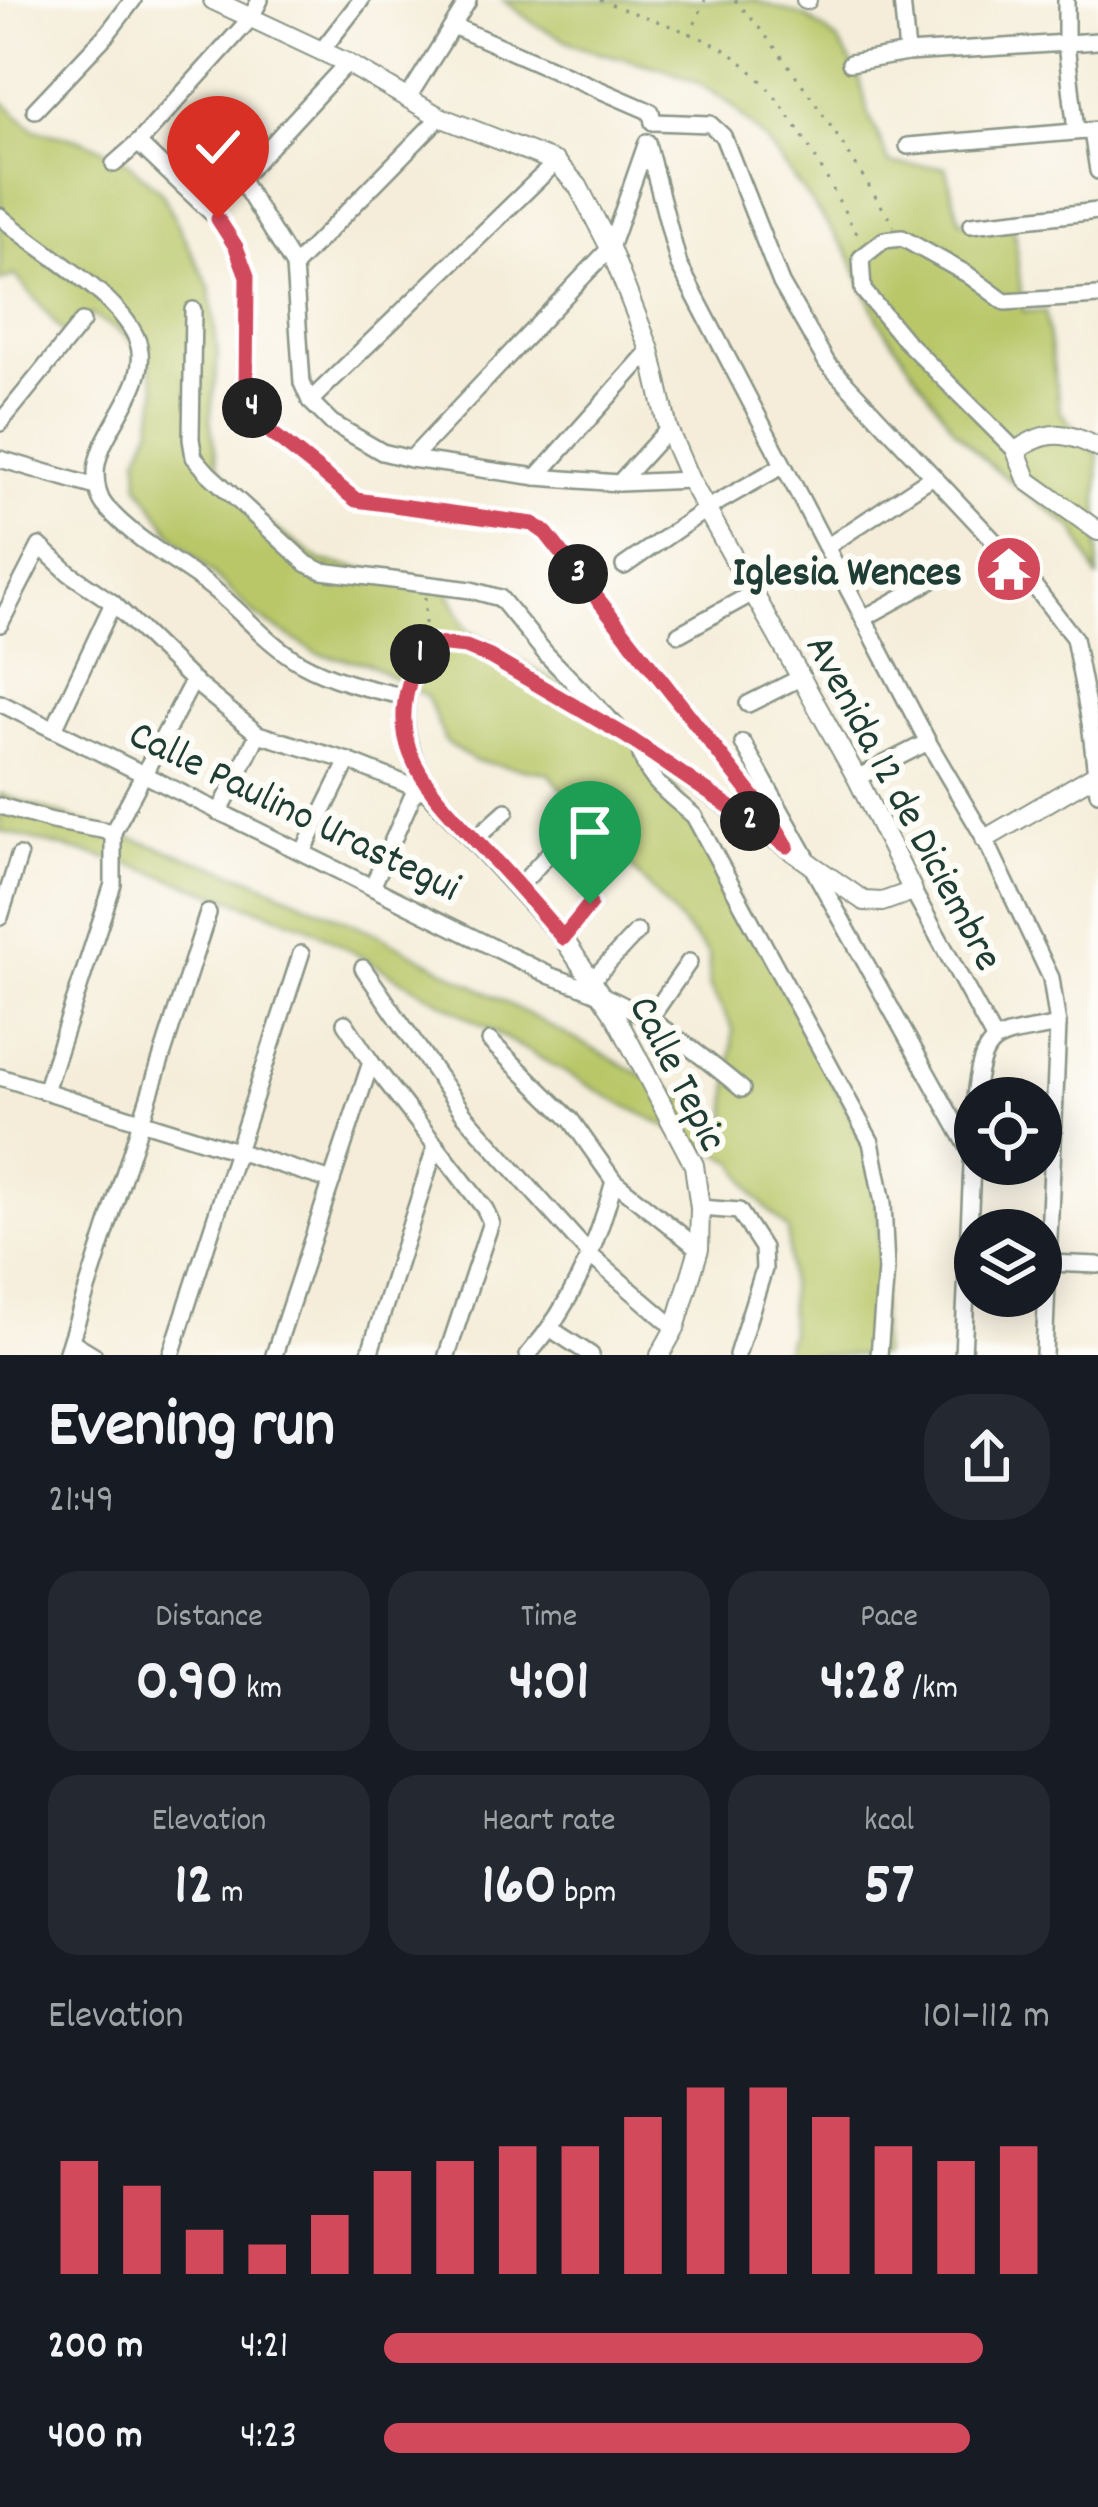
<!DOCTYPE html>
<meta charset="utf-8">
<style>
:root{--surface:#171b24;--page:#242831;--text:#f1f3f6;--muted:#9ea1a6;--accent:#d1495b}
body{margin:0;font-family:Dekko,sans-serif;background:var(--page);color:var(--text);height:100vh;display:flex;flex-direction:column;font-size:45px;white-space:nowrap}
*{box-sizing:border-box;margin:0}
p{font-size:39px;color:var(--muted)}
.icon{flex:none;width:66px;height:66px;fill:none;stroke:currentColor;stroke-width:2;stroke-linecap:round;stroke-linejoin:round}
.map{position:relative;height:1355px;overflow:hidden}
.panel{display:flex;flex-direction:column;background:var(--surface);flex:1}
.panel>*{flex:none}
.fabs{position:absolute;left:954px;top:1077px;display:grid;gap:24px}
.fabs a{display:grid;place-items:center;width:108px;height:108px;border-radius:50%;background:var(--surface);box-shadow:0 6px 30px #0003;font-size:60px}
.pin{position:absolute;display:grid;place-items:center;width:102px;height:102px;color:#fff;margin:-123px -51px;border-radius:50% 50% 50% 0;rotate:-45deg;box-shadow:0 0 12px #0007}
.pin .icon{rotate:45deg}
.km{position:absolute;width:60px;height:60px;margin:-30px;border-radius:50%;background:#222;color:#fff;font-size:33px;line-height:60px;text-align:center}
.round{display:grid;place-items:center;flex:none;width:126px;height:126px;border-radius:48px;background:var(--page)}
.overview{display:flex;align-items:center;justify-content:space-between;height:204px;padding:0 48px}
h1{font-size:66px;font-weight:700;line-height:90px}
.metrics{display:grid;grid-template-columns:repeat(3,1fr);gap:18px;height:204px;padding:12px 48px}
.metrics div{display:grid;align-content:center;border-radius:30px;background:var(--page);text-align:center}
.metrics b{font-size:60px;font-weight:700}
.metrics small{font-size:33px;font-weight:400}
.metrics p{font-size:33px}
.chart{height:336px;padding:24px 48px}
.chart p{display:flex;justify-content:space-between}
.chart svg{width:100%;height:216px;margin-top:12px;stroke:var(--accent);stroke-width:6}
ul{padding:0 48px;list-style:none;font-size:39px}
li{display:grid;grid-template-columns:192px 144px 1fr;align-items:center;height:90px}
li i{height:30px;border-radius:15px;background:var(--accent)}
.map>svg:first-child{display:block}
</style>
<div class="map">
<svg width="1098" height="1355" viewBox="0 0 1098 1355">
<rect width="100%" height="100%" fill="#fdfcf7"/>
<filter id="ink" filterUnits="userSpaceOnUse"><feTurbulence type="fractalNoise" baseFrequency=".00833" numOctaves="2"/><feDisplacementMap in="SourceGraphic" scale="24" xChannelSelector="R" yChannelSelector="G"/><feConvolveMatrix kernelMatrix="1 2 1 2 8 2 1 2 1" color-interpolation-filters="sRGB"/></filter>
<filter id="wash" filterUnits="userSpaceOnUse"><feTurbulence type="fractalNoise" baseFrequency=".004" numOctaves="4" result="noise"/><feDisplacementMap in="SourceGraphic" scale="48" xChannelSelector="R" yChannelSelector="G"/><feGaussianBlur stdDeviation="2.7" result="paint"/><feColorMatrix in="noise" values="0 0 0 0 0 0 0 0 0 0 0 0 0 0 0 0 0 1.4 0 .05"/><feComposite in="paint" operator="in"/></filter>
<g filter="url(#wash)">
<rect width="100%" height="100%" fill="#f5edd9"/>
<!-- green -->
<g fill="#b9c769" stroke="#6c824e" stroke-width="3">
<path d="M503 0H753L807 17 838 41 859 75 868 112 890 164 945 167 960 221 1013 219 1023 311 1045 312 1060 411 1098 455V579L1075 530 991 466 954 429 879 321 847 251 766 141 729 103 698 83 664 69 580 47 536 25Z"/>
<path d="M0 99 35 130 83 140 125 160 162 193 210 288 218 357 210 420 218 467 266 522 321 561 417 579 447 589 467 630 613 715 666 770 777 971 868 1150 879 1218 881 1355H783L790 1333 788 1230 755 1196 735 1162 609 1097 305 925 129 864 0 831V794L249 878 373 932 727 1120 733 1029 709 986V955L548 773 474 761 445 741 427 697 366 663 318 654 255 615 173 535 139 485 138 457 151 429 157 390 149 362 127 336 90 314 66 336 15 275 0 281Z"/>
</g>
</g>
<g filter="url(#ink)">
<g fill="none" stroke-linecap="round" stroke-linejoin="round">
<!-- minor casing -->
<g stroke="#8a9586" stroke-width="20">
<g id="minor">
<path d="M902 0 907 53"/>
<path d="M1066 0V44L1076 131"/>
<path d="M453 26 651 112 653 122"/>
<path d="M322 50 361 0"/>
<path d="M347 63 240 179 294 266 302 383 310 401 332 423 382 452 411 459 537 477 619 483 690 480"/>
<path d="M850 63 907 53 1098 41"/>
<path d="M409 96 468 1"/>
<path d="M35 110 107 34 133 0"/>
<path d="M653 122 710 124 723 136 781 283 827 363 1024 573 1074 638 1090 722 1098 792"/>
<path d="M1092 131 1098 171"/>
<path d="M138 143 218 219 235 247 247 276 246 393 264 427 356 500 533 524 546 533 717 749 785 843"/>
<path d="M647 143 679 265 928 742 985 839 1051 978 1058 1025 1044 1355"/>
<path d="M908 146 1098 130"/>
<path d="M114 164 138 143 250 19 260 0"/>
<path d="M0 216C39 252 114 290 136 337 157 384 97 428 96 473 96 485 98 498 106 507 135 540 174 560 208 585 240 609 264 641 299 662 331 680 368 689 403 696"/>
<path d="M971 225 1098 211"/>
<path d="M294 266 440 117"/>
<path d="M193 310 191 439 194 457 208 473 307 564 322 571 471 590 500 598 546 654 617 727"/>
<path d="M310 401 556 162"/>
<path d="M0 423 82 322"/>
<path d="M1016 451 904 339 863 290 861 258 884 240 902 238 967 274 1005 302 1098 296"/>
<path d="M0 459 96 487"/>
<path d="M411 459 610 248 647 142"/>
<path d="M537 477 650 350"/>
<path d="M619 483 668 429"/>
<path d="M828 546 933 476"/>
<path d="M624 566 708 508 782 466"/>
<path d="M864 618 949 571"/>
<path d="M0 624 40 546 69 573 113 603 193 681 258 734 348 761 431 794"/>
<path d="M679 634 753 593"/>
<path d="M0 703 551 976C633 1002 677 1035 742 1089"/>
<path d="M748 704 802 677"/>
<path d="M54 729 113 603"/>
<path d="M743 743 971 1152"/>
<path d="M639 745C643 778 670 795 694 816L871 1142 883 1203 886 1269 879 1355"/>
<path d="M857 778 928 742"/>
<path d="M0 806 52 821 113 832"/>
<path d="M219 813 258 734"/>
<path d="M475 839 506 811"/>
<path d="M303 852 348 761"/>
<path d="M373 885 416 788"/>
<path d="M520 886 558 843"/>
<path d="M913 891 994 1039"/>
<path d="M0 917 19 856"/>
<path d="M563 938 590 904"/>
<path d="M363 968 464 1114 591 1256 675 1328"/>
<path d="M592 980 637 932"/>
<path d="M651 1017 689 962"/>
<path d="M345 1023 371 1062 485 1209 491 1222 447 1355"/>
<path d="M490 1041 571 1120 614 1181 699 1249"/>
<path d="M0 1077 332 1181"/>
<path d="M45 1091 113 884V832L193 681"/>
<path d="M975 1098C982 1028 997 1038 1058 1025"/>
<path d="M700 1208 739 1211 763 1248 764 1269 737 1355"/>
<path d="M1049 1263 1098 1265"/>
<path d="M551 1329 591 1355"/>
<path d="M71 1341 94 1355"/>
<path d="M66 1355 208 913"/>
<path d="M171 1355 301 954"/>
<path d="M274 1355 371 1062"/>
<path d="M369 1355 436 1145"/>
<path d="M528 1355C573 1304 597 1245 614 1181"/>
<path d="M963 1355 975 1103"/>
</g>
</g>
<!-- tertiary casing -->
<g stroke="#8a9586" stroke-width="22">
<g id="tertiary">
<path d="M213 0 347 63 440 117 556 162 578 186 610 248 650 350 668 429 690 480 857 778 913 891 882 902 864 901 626 736 490 657 466 647 425 643C396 703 397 737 431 794L563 938 616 1017 694 1165 700 1208 699 1249 675 1328 660 1355"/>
<path d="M806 0H807"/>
<path d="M1098 448C1066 431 1046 429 1016 451L1028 481 1098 531"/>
<path d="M985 839 1098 773"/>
</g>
</g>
<!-- path -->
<g stroke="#8a9586" stroke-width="3" stroke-dasharray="3 9" stroke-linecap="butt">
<path d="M600 0C637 15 678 27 714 44 778 75 823 172 855 231L863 238"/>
<path d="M735 0C797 68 845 148 894 226"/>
<path d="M690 35 705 0"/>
<path d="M425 597V630"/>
</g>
<!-- minor -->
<use href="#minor" stroke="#fff" stroke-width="15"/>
<!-- tertiary -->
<use href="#tertiary" stroke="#fff" stroke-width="18"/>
</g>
</g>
<g fill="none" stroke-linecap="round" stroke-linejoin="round" filter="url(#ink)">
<!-- route casing -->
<g stroke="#fff" stroke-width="24">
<path id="route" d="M218 219 236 247 247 276 246 393 264 427 356 500 533 524 546 533 772 821 787 846 626 736 490 657 466 647 425 643C377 739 417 778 482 847 510 876 537 907 563 938L590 904"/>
</g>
<!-- route -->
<use href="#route" stroke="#d1495b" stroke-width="15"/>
</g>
<!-- icons -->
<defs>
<g id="temple-disc" transform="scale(3.45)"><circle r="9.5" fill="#d1495b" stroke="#fdfcf7"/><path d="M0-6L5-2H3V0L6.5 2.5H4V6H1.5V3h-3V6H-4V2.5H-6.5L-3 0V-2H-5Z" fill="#fff"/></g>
</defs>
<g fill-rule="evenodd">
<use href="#temple-disc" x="1009" y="569"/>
</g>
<g text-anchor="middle" stroke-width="12" stroke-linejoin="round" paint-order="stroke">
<!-- poi labels -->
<g font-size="42" font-weight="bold" fill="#1f3d34" stroke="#fdfcf7" text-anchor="end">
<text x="962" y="584">Iglesia Wences</text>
</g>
<!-- street labels -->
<g font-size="42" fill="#1f3d34" stroke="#fdfcf7">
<text transform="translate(907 801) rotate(62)" y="15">Avenida 12 de Diciembre</text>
<text transform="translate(296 808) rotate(26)" y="15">Calle Paulino Urastegui</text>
<text transform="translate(681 1072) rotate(63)" y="15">Calle Tepic</text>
</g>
</g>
</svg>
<div class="fabs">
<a><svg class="icon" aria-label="locate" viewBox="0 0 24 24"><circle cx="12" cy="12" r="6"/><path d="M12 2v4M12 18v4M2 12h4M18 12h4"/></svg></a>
<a><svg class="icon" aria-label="layers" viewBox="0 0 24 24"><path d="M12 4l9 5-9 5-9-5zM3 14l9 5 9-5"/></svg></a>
</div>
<div class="pin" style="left:590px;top:904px;background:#1e9e55"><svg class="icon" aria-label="arrive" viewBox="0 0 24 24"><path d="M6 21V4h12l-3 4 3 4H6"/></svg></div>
<div class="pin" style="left:218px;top:219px;background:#d93025"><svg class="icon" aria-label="check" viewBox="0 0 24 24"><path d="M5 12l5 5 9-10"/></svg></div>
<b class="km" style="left:420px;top:654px">1</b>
<b class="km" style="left:750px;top:821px">2</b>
<b class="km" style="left:578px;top:574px">3</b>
<b class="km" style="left:252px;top:408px">4</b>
</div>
<section class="panel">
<div class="overview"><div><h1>Evening run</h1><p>21:49</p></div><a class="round"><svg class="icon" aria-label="share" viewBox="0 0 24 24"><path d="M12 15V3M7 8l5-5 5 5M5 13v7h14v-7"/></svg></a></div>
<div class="metrics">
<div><p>Distance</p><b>0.90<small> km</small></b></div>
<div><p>Time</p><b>4:01</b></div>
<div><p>Pace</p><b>4:28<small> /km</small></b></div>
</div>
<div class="metrics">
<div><p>Elevation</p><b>12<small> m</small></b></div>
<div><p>Heart rate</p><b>160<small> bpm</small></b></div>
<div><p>kcal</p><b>57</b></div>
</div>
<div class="chart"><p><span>Elevation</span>101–112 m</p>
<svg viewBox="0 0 160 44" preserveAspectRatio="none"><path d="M5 44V21M15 44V26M25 44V35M35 44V38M45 44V32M55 44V23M65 44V21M75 44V18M85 44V18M95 44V12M105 44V6M115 44V6M125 44V12M135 44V18M145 44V21M155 44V18"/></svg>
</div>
<ul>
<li><b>200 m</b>4:21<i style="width:90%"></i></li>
<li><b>400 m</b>4:23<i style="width:88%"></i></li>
</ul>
</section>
